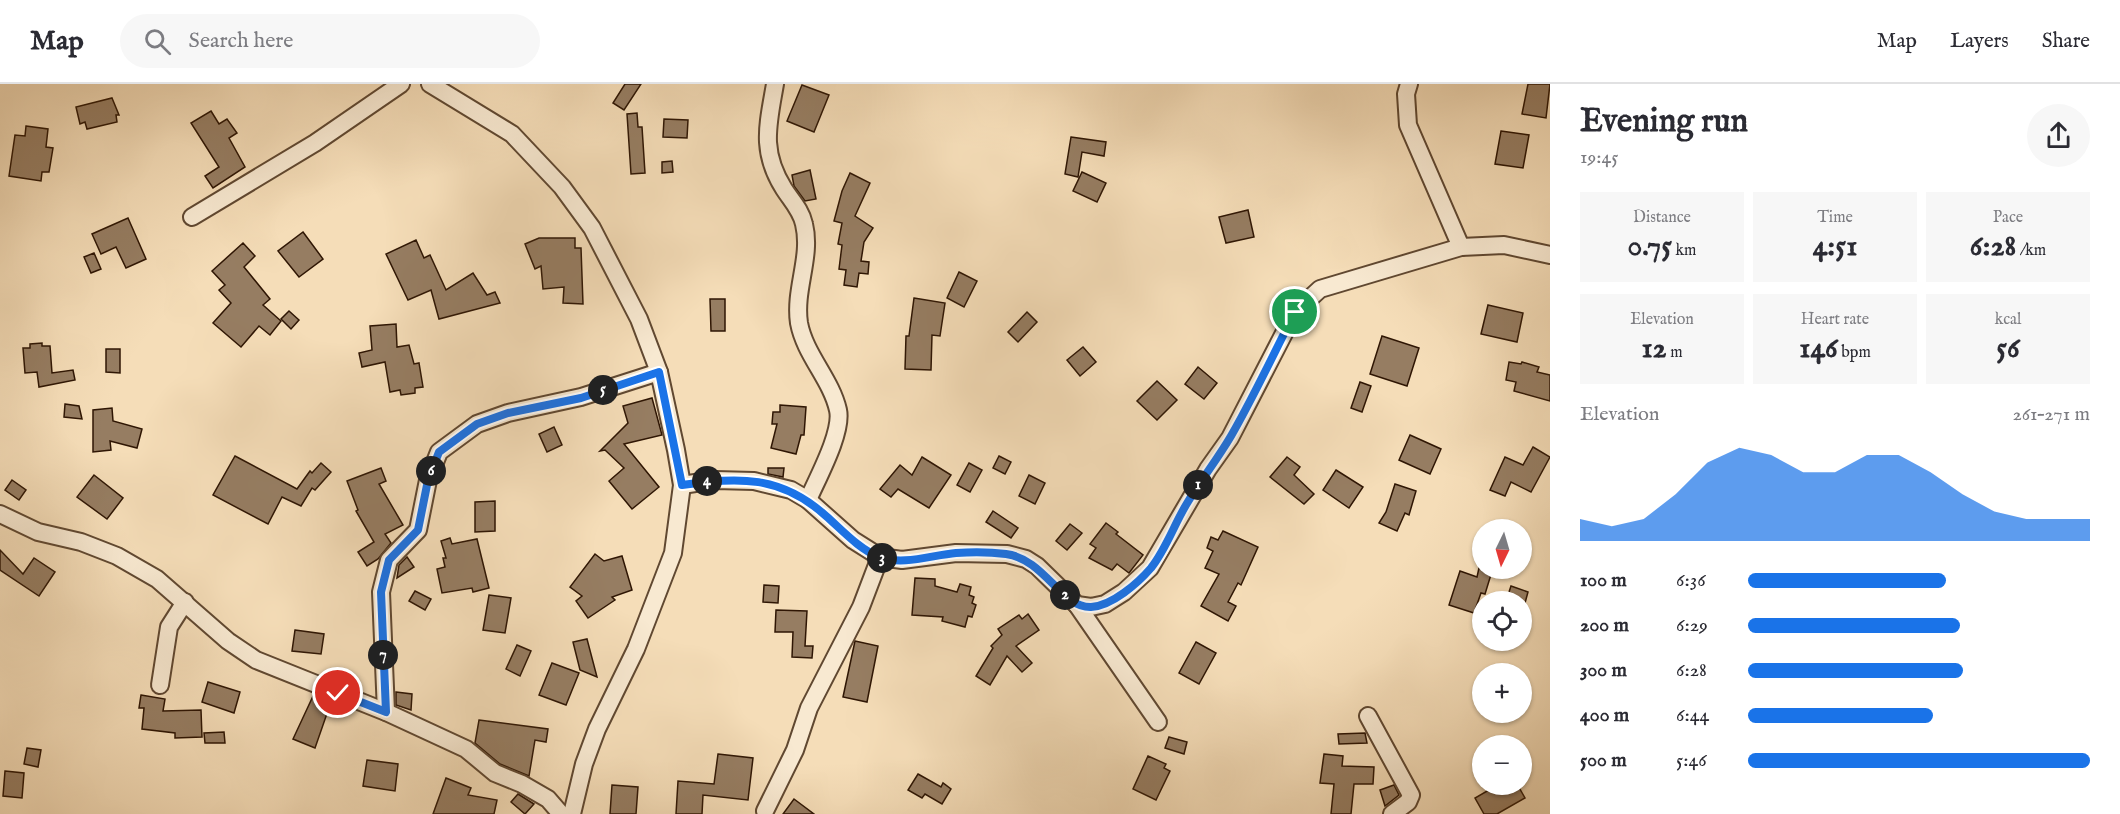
<!DOCTYPE html>
<meta charset="utf-8">
<style>
:root{--surface:#fff;--page:#f7f7f7;--text:#2b2b33;--muted:#7c7c81;--line:#e1e1e2;--accent:#1a73e8}
body{margin:0;font-family:"IM FELL English",serif;background:var(--page);color:var(--text);height:100vh;display:flex;flex-direction:column;font-size:22px;white-space:nowrap}
*{box-sizing:border-box;margin:0}
p{font-size:20px;color:var(--muted)}
.icon{flex:none;width:33px;height:33px;fill:none;stroke:currentColor;stroke-width:2;stroke-linecap:round;stroke-linejoin:round}
.map{position:relative;flex:1;overflow:hidden}
.drawer{display:flex;flex-direction:column;background:var(--surface);width:570px}
.drawer>*{flex:none}
.needle{width:39px;rotate:185deg}
.tools{position:absolute;left:1472px;top:435px;display:grid;gap:12px}
.tools a{display:grid;place-items:center;width:60px;height:60px;border-radius:50%;background:var(--surface);box-shadow:0 2px 4px #0004;font-size:30px}
.pin{position:absolute;display:grid;place-items:center;width:51px;height:51px;color:#fff;margin:-26px;border:3px solid #fff;border-radius:50%;box-shadow:0 2px 6px #0007}
.km{position:absolute;width:30px;height:30px;margin:-15px;border-radius:50%;background:#222;color:#fff;font-size:16px;line-height:30px;text-align:center}
.round{display:grid;place-items:center;flex:none;width:63px;height:63px;border-radius:32px;background:var(--page)}
.headline{display:flex;align-items:center;justify-content:space-between;height:102px;padding:0 30px}
h1{font-size:33px;font-weight:700;line-height:45px}
.stats{display:grid;grid-template-columns:repeat(3,1fr);gap:9px;height:102px;padding:6px 30px}
.stats div{display:grid;align-content:center;border-radius:0px;background:var(--page);text-align:center}
.stats b{font-size:30px;font-weight:700}
.stats small{font-size:16px;font-weight:400}
.stats p{font-size:16px}
.chart{height:168px;padding:12px 30px}
.chart p{display:flex;justify-content:space-between}
.chart svg{width:100%;height:108px;margin-top:6px;fill:var(--accent);opacity:.7}
ul{padding:0 30px;list-style:none;font-size:20px}
li{display:grid;grid-template-columns:96px 72px 1fr;align-items:center;height:45px}
li i{height:15px;border-radius:8px;background:var(--accent)}
header{display:flex;align-items:center;gap:36px;box-sizing:border-box;height:84px;padding:0 30px;background:var(--surface);border-bottom:2px solid var(--line)}
header strong{font-size:28px}
nav{display:flex;gap:33px;margin-inline-start:auto;font-size:21px}
.search{width:420px;height:54px;background:var(--page);display:flex;align-items:center;gap:15px;box-sizing:border-box;padding:0 21px;border-radius:33px;color:var(--muted);font-size:22px}
main{display:flex;flex:1;min-height:0}
.map>svg:first-child{display:block}
</style>
<header>
<strong>Map</strong>
<div class="search"><svg class="icon" aria-label="search" viewBox="0 0 24 24"><circle cx="10" cy="10" r="6"/><path d="M15 15l6 6"/></svg>Search here</div>
<nav><a>Map</a><a>Layers</a><a>Share</a></nav>
</header>
<main>
<div class="map">
<svg width="1550" height="730" viewBox="0 0 1550 730">
<rect width="100%" height="100%" fill="#f5ddb8"/>
<filter id="stains"><feTurbulence type="fractalNoise" baseFrequency=".00333" numOctaves="4"/><feColorMatrix values="0 0 0 0 .2 0 0 0 0 .09 0 0 0 0 .02 0 0 0 .5 -.17"/></filter>
<radialGradient id="worn" r=".72"><stop offset=".6" stop-color="#630" stop-opacity="0"/><stop offset="1" stop-color="#630" stop-opacity=".3"/></radialGradient>
<!-- building -->
<g fill="#967d62" stroke="#2f1604" stroke-width="1.5">
<path d="M625 0H641L624 26 613 19Z"/>
<path d="M1528 0H1550L1546 34 1522 30Z"/>
<path d="M802 1 829 11 814 48 787 37Z"/>
<path d="M112 14 119 31H116L117 38 87 45 85 38 80 40 76 23Z"/>
<path d="M211 27 219 40 227 35 237 49 229 54 245 83 213 104 205 92 219 83 191 39Z"/>
<path d="M637 29 638 43H642L645 89 631 90 627 30Z"/>
<path d="M664 35 688 36 687 54 663 53Z"/>
<path d="M26 42 48 45 46 63 53 64 49 88H42L41 97 9 92 15 51 25 52Z"/>
<path d="M1501 47 1529 51 1523 84 1495 80Z"/>
<path d="M1071 53 1106 58 1104 72 1082 68 1078 93 1065 90Z"/>
<path d="M672 77 673 88 662 89V78Z"/>
<path d="M810 86 816 115 805 117 794 102 792 91Z"/>
<path d="M1082 88 1106 99 1097 118 1073 107Z"/>
<path d="M850 89 870 99 855 132 873 144 864 158 861 177 869 178 868 190 859 189 857 203 844 201 846 186 839 185 842 161 838 160 842 139 834 137 842 107Z"/>
<path d="M1248 126 1254 153 1226 159 1219 133Z"/>
<path d="M128 134 146 175 126 184 116 163 101 170 92 150Z"/>
<path d="M303 148 323 175 299 193 278 167Z"/>
<path d="M539 154H575V164H581L583 220 563 219 564 203 543 205 541 182 535 185 525 160Z"/>
<path d="M416 156 424 174 430 171 446 206 473 189 487 211 495 208 500 219 439 235 431 206 408 216 386 170Z"/>
<path d="M243 159 255 172 244 183 270 215 263 221 281 237 270 251 259 242 241 263 213 239 231 219 219 206 225 201 212 187Z"/>
<path d="M94 169 101 185 91 189 84 173Z"/>
<path d="M959 188 977 197 964 223 947 214Z"/>
<path d="M914 214 945 219 940 252 932 251 931 286 905 285 906 252H909Z"/>
<path d="M710 215H725V247H711Z"/>
<path d="M1488 221 1523 229 1517 258 1481 250Z"/>
<path d="M289 227 299 236 291 245 281 235Z"/>
<path d="M1027 228 1037 238 1018 258 1008 248Z"/>
<path d="M396 240 397 263 409 261 414 280 419 279 423 303 415 304V309L401 311 400 306 390 308 385 278 362 283 359 269 372 266 370 242Z"/>
<path d="M1382 252 1419 264 1407 302 1370 290Z"/>
<path d="M42 259V262H50L52 289 73 286 75 296 39 303 37 288 25 289 23 264H30V260Z"/>
<path d="M1083 263 1096 278 1080 292 1067 276Z"/>
<path d="M106 265H120V289L106 288Z"/>
<path d="M1509 278 1521 280 1522 278 1539 283 1537 288 1550 291V317L1514 307 1516 298 1506 296Z"/>
<path d="M1198 283 1217 299 1204 315 1185 300Z"/>
<path d="M1157 297 1177 316 1157 336 1137 317Z"/>
<path d="M1360 298 1371 302 1362 328 1351 324Z"/>
<path d="M652 314 662 351 624 360 659 403 632 425 609 397 624 384 605 366 600 367 628 339 623 322Z"/>
<path d="M65 320 79 322 82 335 64 333Z"/>
<path d="M780 321 806 323 804 351H801L796 370 771 364 777 340H772L773 328H780Z"/>
<path d="M112 324 113 337 142 345 137 364 110 357 111 366 93 368V326Z"/>
<path d="M554 343 562 361 547 368 539 350Z"/>
<path d="M1410 351 1441 365 1430 390 1399 376Z"/>
<path d="M1533 363 1550 373 1531 408 1511 398 1505 412 1490 406 1505 373 1523 381Z"/>
<path d="M235 372 297 405 310 387 312 389 321 379 331 388 315 406 312 404 301 422 282 413 268 440 213 411Z"/>
<path d="M999 372 1011 378 1005 390 993 384Z"/>
<path d="M922 373 951 391 929 424 898 405 891 413 880 405 900 381 912 391Z"/>
<path d="M1287 373 1300 383 1294 391 1314 410 1304 420 1270 393Z"/>
<path d="M969 379 982 386 970 408 957 401Z"/>
<path d="M381 384 386 397 379 400 403 441 385 450 391 459 378 475 367 482 358 468 374 458 356 427 358 426 347 397Z"/>
<path d="M768 384H784L783 393 768 390Z"/>
<path d="M1336 386 1363 403 1349 424 1323 406Z"/>
<path d="M94 391 123 414 107 435 77 413Z"/>
<path d="M1029 391 1045 399 1035 420 1019 412Z"/>
<path d="M12 396 26 406 19 416 5 406Z"/>
<path d="M1395 400 1416 407 1409 431 1405 429 1397 447 1379 439 1386 428Z"/>
<path d="M495 417V447L475 448V418Z"/>
<path d="M993 427 1018 444 1011 454 986 438Z"/>
<path d="M1106 439 1118 448 1116 450 1143 471 1129 489 1117 480 1112 486 1089 474 1096 464 1090 460Z"/>
<path d="M1070 440 1082 449 1067 466 1056 457Z"/>
<path d="M1223 447 1258 463 1241 501 1238 499 1228 518 1236 522 1228 537 1201 522 1219 490 1205 484 1213 467 1207 464 1211 453 1218 456Z"/>
<path d="M450 454 452 460 477 455 489 504 473 508 472 504 442 509 437 485 445 483 443 474H446L441 457Z"/>
<path d="M0 466 23 490 34 474 55 488 39 512 0 486Z"/>
<path d="M595 470 604 477 622 472 632 506 612 513 615 516 588 534 576 517 582 512 570 503Z"/>
<path d="M407 473 414 483 397 494 399 481Z"/>
<path d="M1479 484H1493L1485 510 1481 509 1474 529 1449 521 1460 487 1477 493Z"/>
<path d="M915 494 935 495V502L957 508 960 500 971 503 969 511 974 513 972 519 976 521 972 533 968 532 965 543 942 537 943 533 912 531Z"/>
<path d="M764 501 779 502 778 519 763 518Z"/>
<path d="M1511 502 1528 508 1525 519 1507 514Z"/>
<path d="M415 507 431 515 425 526 409 517Z"/>
<path d="M489 511 511 514 505 549 483 546Z"/>
<path d="M776 526 807 527 805 562H813L812 574 792 573 793 548H775Z"/>
<path d="M1028 530 1039 546 1016 562 1032 579 1022 588 1007 572 990 601 976 592 993 564 991 562 1002 551 998 545 1019 531 1022 535Z"/>
<path d="M295 546 324 550 321 570 292 567Z"/>
<path d="M587 555 597 593 580 586 573 558Z"/>
<path d="M855 557 878 562 867 618 843 613Z"/>
<path d="M1196 558 1216 569 1199 600 1179 589Z"/>
<path d="M517 561 531 567 520 592 506 585Z"/>
<path d="M552 579 579 589 566 621 539 611Z"/>
<path d="M208 598 240 608 234 629 202 618Z"/>
<path d="M396 608 412 610 411 626 396 621Z"/>
<path d="M314 610 331 618 315 664 293 655Z"/>
<path d="M141 611 165 615 163 627 201 626 202 653 175 654V649L142 645 144 624H139Z"/>
<path d="M479 636 548 645 546 658 535 656 529 692 500 680 475 659Z"/>
<path d="M224 648 225 659H205L204 649Z"/>
<path d="M1365 649 1367 659 1339 660 1338 650Z"/>
<path d="M1169 653 1187 658 1184 670 1165 664Z"/>
<path d="M27 664 41 666 38 683 24 680Z"/>
<path d="M718 670 753 674 748 716 703 711 702 730H676L678 697 714 700Z"/>
<path d="M1324 670 1343 672 1342 682 1374 683 1373 700H1354L1351 730H1331L1334 700 1320 699Z"/>
<path d="M1148 672 1166 680 1164 684 1170 687 1156 716 1133 705Z"/>
<path d="M367 676 398 680 395 707 363 702Z"/>
<path d="M5 687 24 689 22 714 3 712Z"/>
<path d="M918 690 941 703 943 699 951 705 942 720 925 710 922 714 908 706Z"/>
<path d="M446 694 471 704 468 711 497 716 494 730H433Z"/>
<path d="M1511 700H1517L1525 714 1497 730H1484L1475 714 1494 703 1497 708Z"/>
<path d="M612 701 638 703 636 730H610Z"/>
<path d="M1394 701 1399 711 1385 722 1380 706Z"/>
<path d="M518 710 534 720 525 730 511 718Z"/>
<path d="M794 715 814 730H783Z"/>
</g>
<g fill="none" stroke-linecap="round" stroke-linejoin="round">
<!-- minor casing -->
<g stroke="#604831" stroke-width="20">
<g id="minor">
<path d="M430 0 512 50 562 103 592 144 639 235 659 288 676 366 682 401 673 469 636 565 597 645 584 680 572 730"/>
<path d="M775 0C768 41 760 67 784 105 791 116 801 126 804 140 812 173 794 205 799 239 805 271 831 295 838 326 843 348 817 395 808 416"/>
<path d="M1409 0 1406 10 1408 41 1461 163"/>
<path d="M192 133 315 59 401 0"/>
<path d="M682 401 715 396 754 397 791 406 808 416 853 456 880 473 902 476 956 469 1007 470 1026 475 1037 482 1077 521 1091 523 1105 520 1124 508 1150 484 1208 385 1230 354 1295 228 1320 205 1461 163 1504 161 1550 171"/>
<path d="M0 430 38 448 81 458 117 472 157 495 228 557 256 576 386 628 466 665 495 689 522 700 548 715 561 730"/>
<path d="M1077 521 1158 638"/>
<path d="M160 601 169 543 185 518"/>
<path d="M386 628 381 508 389 476 418 446 428 396 439 368 477 340 508 329 581 313 659 288"/>
<path d="M1368 632 1411 711 1408 718 1392 730"/>
<path d="M765 727 795 666 809 624 861 523 880 473"/>
</g>
</g>
<!-- minor -->
<use href="#minor" stroke="#f8e9d1" stroke-width="16"/>
</g>
<g fill="none" stroke-linecap="round" stroke-linejoin="round">
<!-- route casing -->
<g stroke="#fff" stroke-width="12">
<path id="route" d="M338 609 386 628 381 508 389 476 418 446 428 396 439 368 477 340 508 329 581 314 659 288 682 401C739 393 781 391 826 432 842 446 859 465 879 473 903 482 932 471 956 469 972 468 990 468 1006 470 1045 475 1061 524 1091 523 1112 522 1138 499 1151 484 1166 465 1174 441 1186 421 1200 397 1217 376 1231 352 1254 312 1274 269 1295 228"/>
</g>
<!-- route -->
<use href="#route" stroke="#1a73e8" stroke-width="8"/>
</g>
<rect width="100%" height="100%" filter="url(#stains)"/>
<rect width="100%" height="100%" fill="url(#worn)"/>
</svg>
<div class="tools">
<a><svg class="needle" viewBox="-14 -14 28 28"><path d="M0-13l5 13h-10z" fill="#e53935"/><path d="M0 13l5-13h-10z" fill="#7c7c81"/></svg></a>
<a><svg class="icon" aria-label="locate" viewBox="0 0 24 24"><circle cx="12" cy="12" r="6"/><path d="M12 2v4M12 18v4M2 12h4M18 12h4"/></svg></a>
<a>+</a>
<a>−</a>
</div>
<div class="pin" style="left:1295px;top:228px;background:#1e9e55"><svg class="icon" aria-label="arrive" viewBox="0 0 24 24"><path d="M6 21V4h12l-3 4 3 4H6"/></svg></div>
<div class="pin" style="left:338px;top:609px;background:#d93025"><svg class="icon" aria-label="check" viewBox="0 0 24 24"><path d="M5 12l5 5 9-10"/></svg></div>
<b class="km" style="left:1198px;top:401px">1</b>
<b class="km" style="left:1065px;top:511px">2</b>
<b class="km" style="left:882px;top:474px">3</b>
<b class="km" style="left:707px;top:397px">4</b>
<b class="km" style="left:603px;top:306px">5</b>
<b class="km" style="left:431px;top:387px">6</b>
<b class="km" style="left:383px;top:571px">7</b>
</div>
<section class="drawer">
<div class="headline"><div><h1>Evening run</h1><p>19:45</p></div><a class="round"><svg class="icon" aria-label="share" viewBox="0 0 24 24"><path d="M12 15V3M7 8l5-5 5 5M5 13v7h14v-7"/></svg></a></div>
<div class="stats">
<div><p>Distance</p><b>0.75<small> km</small></b></div>
<div><p>Time</p><b>4:51</b></div>
<div><p>Pace</p><b>6:28<small> /km</small></b></div>
</div>
<div class="stats">
<div><p>Elevation</p><b>12<small> m</small></b></div>
<div><p>Heart rate</p><b>146<small> bpm</small></b></div>
<div><p>kcal</p><b>56</b></div>
</div>
<div class="chart"><p><span>Elevation</span>261–271 m</p>
<svg viewBox="0 0 160 44" preserveAspectRatio="none"><path d="M0 44V35L10 38L20 35L30 25L40 12L50 6L60 9L70 16L80 16L90 9L100 9L110 16L120 25L130 32L140 35L150 35L160 35V44z"/></svg>
</div>
<ul>
<li><b>100 m</b>6:36<i style="width:58%"></i></li>
<li><b>200 m</b>6:29<i style="width:62%"></i></li>
<li><b>300 m</b>6:28<i style="width:63%"></i></li>
<li><b>400 m</b>6:44<i style="width:54%"></i></li>
<li><b>500 m</b>5:46<i style="width:100%"></i></li>
</ul>
</section>
</main>
